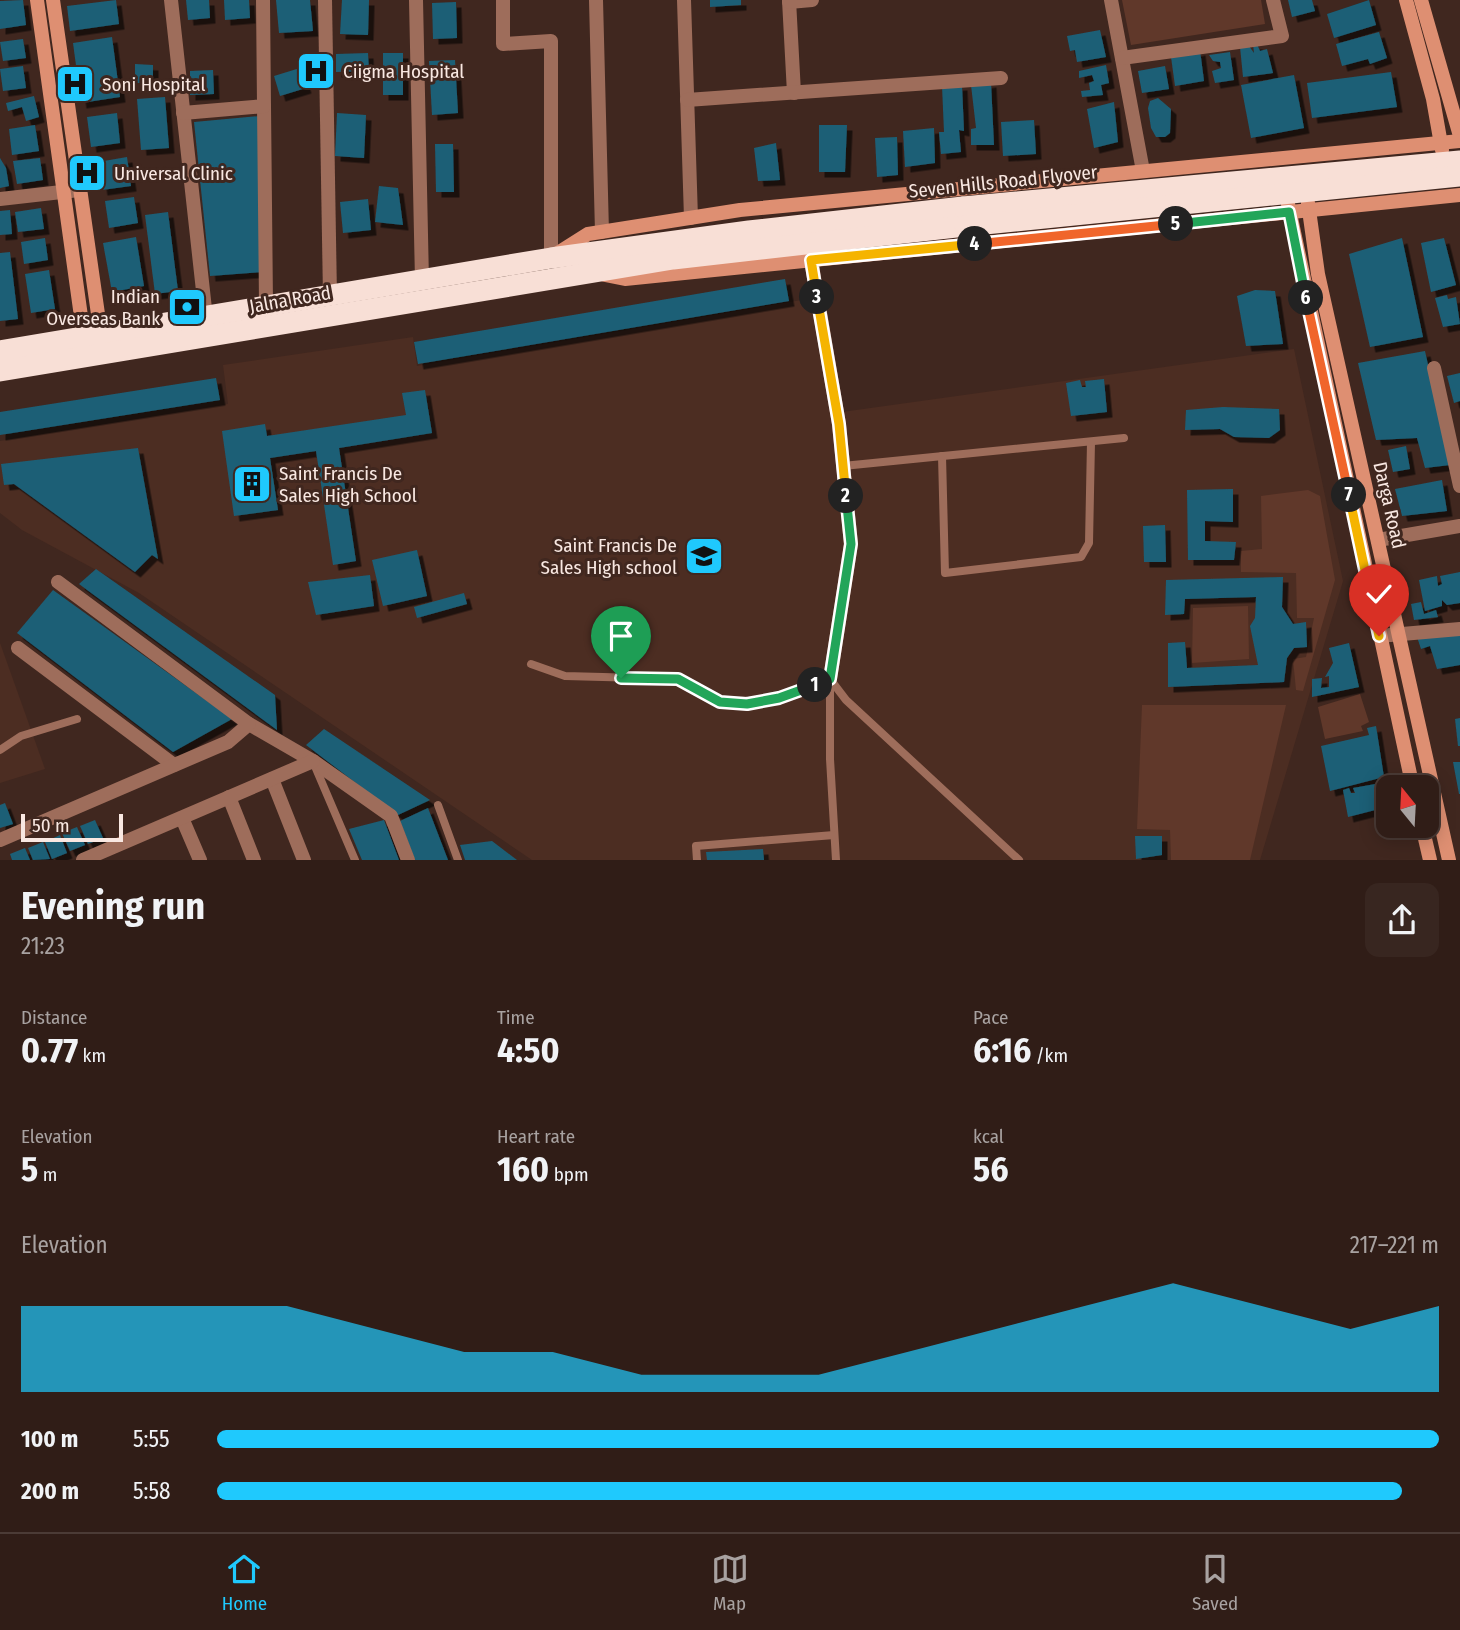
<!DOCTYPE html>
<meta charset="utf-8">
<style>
:root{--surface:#301d17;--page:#382620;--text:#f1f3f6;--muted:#a8a2a1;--line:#4b3b36;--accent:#1fc9fd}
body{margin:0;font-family:"Fira Sans Condensed",sans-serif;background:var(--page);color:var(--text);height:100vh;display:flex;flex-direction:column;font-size:26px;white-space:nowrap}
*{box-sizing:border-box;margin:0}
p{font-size:23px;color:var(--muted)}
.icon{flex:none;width:38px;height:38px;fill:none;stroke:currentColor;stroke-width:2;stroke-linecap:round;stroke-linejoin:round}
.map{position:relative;height:860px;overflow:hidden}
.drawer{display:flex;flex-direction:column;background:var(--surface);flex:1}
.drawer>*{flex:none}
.needle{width:46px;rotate:342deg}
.tools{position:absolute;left:1376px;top:775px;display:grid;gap:14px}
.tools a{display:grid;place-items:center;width:63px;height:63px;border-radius:14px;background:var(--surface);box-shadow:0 4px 18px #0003,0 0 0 2px var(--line);font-size:35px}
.scale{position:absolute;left:21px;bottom:18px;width:102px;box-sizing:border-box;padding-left:7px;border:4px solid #f9e8e2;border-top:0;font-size:19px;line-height:24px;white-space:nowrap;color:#f9e8e2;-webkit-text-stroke:5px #40271f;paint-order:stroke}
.pin{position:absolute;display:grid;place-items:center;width:60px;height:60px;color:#fff;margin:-72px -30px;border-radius:50% 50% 50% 0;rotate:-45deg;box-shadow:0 0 7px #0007}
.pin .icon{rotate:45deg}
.km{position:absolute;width:35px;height:35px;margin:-18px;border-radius:50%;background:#222;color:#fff;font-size:19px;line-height:35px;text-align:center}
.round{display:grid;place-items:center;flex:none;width:74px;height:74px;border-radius:14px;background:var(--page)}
.headline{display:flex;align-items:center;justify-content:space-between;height:119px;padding:0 21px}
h1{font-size:38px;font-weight:700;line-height:52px}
.figures{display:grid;grid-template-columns:repeat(3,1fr);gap:10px;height:119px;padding:7px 21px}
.figures div{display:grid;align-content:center}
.figures b{font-size:35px;font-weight:700}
.figures small{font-size:19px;font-weight:400}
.figures p{font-size:19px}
.chart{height:196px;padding:14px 21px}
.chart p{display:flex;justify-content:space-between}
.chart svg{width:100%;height:126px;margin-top:7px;fill:var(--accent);opacity:.7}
ul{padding:0 21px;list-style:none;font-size:23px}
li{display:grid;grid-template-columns:112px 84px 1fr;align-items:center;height:52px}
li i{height:18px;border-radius:9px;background:var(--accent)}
.dock{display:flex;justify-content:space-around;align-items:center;height:98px;border-top:2px solid var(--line);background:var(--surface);font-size:19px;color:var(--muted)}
.dock a{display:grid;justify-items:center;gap:4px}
.dock .selected{color:var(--accent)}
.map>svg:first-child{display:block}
</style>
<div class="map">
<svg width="1460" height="860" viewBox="0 0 1460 860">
<defs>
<filter id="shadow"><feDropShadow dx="5.5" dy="5.5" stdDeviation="0" flood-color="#0009"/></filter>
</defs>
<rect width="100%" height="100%" fill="#40271f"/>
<!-- built -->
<g fill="#4c2d22">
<path d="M825 296 842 412 1294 349 1343 581 1260 860H532L139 593 22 530 0 513V441L228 404 223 365 413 337 417 366Z"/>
<path d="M0 643 45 769 0 783Z"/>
</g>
<!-- green -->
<g fill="#60382a">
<path d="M1122 0H1261L1265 24 1131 45Z"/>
<path d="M1308 490 1320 496 1335 580 1303 691 1296 690 1293 659 1306 657 1314 618H1297L1296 573 1241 572V551L1262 549 1261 496Z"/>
<path d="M1248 606 1249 659 1192 663 1193 608Z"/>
<path d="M1360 694 1369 722 1361 726 1363 731 1325 739 1318 707Z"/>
<path d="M1142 705H1286L1250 860H1171L1170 830 1137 829Z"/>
</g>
<!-- building -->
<g fill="#1c5f76" filter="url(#shadow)">
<path d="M23 0 26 25 0 29V1Z"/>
<path d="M116 0 119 24 70 31 67 6Z"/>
<path d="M186 0H209L210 18 188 20Z"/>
<path d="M224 0H249L250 18 225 20Z"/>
<path d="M276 0H310L313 31 279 33Z"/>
<path d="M342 0H369L368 35 340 34Z"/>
<path d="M710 0H741V5L710 7Z"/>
<path d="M1288 0H1312L1315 11 1292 17Z"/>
<path d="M1369 0 1376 25 1334 38 1327 14Z"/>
<path d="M456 2 457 38 433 39 432 3Z"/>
<path d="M1100 30 1106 57 1077 62 1075 50 1070 51 1067 36Z"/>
<path d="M1379 32 1387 58 1370 64 1368 59 1342 66 1336 44Z"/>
<path d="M112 37 120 97 81 103 73 43Z"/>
<path d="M23 39 26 58 3 61 0 42Z"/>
<path d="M1253 44H1257L1260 51 1267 49 1273 73 1243 77 1240 47 1249 46 1254 53Z"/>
<path d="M1200 50 1204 81 1175 86 1171 57Z"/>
<path d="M1230 52 1234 80 1215 83 1212 71 1221 68 1220 62 1213 61 1209 55Z"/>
<path d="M368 53 369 71 336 72V54Z"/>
<rect x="383" y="53" width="20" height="42"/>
<path d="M455 60 458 113 432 115 429 61Z"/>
<path d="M135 64 153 65V83H135Z"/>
<path d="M1106 65 1109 83 1101 85 1103 95 1082 97 1081 91 1090 90 1089 83 1094 81 1092 75 1079 78V71Z"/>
<path d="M23 66 26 88 3 91 0 69Z"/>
<path d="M1165 66 1169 89 1142 93 1138 71Z"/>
<path d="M300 68 306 88 280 96 274 76Z"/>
<path d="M213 70 214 94 190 95V71Z"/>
<path d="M1391 72 1397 107 1312 118 1307 83Z"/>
<path d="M1294 75 1304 128 1251 138 1241 85Z"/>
<path d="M991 82 994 145H971V129L976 128 971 85Z"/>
<path d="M962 85 964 131 959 130 961 152 941 154 939 132H944L942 86Z"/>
<path d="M34 96 39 117 26 121 22 107 8 111 6 103Z"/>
<path d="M165 97 169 148 141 150 137 99Z"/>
<path d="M1158 98 1171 109 1170 133 1165 137H1156L1151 128 1148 108 1150 101Z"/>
<path d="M1114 102 1118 142 1094 148 1087 109Z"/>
<path d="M117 113 120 143 91 147 87 117Z"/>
<path d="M337 113 366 115 364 158 335 156Z"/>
<path d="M260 116 262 272 210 276 194 122Z"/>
<path d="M1034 120 1036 154 1003 156 1001 122Z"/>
<path d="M35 125 39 151 12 155 9 129Z"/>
<path d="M819 125H847L845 172H819Z"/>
<path d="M934 128 935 163 905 167 903 131Z"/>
<path d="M897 137 898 175 877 177 875 138Z"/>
<path d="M776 143 780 180 758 181 754 148Z"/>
<path d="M435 144H453L454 192H436Z"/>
<path d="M127 157 131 186 102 190 98 162Z"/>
<path d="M0 158 6 168 9 186 0 188Z"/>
<path d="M40 158 43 180 17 184 13 161Z"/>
<path d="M379 186 398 188 403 225 375 222Z"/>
<path d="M134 197 138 223 109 228 105 201Z"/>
<path d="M368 199 371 230 343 233 340 202Z"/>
<path d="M41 208 44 229 18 232 15 212Z"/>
<path d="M10 210 12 234 0 235V211Z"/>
<path d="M168 212 178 291 155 294 145 215Z"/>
<path d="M136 237 144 286 112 292 103 243Z"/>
<path d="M45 238 48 260 24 264 21 242Z"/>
<path d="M1402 238 1423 337 1370 347 1349 254Z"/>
<path d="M1444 238 1456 285 1431 292 1421 243Z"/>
<path d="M10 252 18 319 0 321V253Z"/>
<path d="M49 270 55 309 31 313 25 274Z"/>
<path d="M785 279 789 301 418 364 414 342Z"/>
<path d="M1255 290 1275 291 1283 344 1246 346 1237 296Z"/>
<path d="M1447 295 1448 299 1456 297 1460 324 1443 327 1435 298Z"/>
<path d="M1425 351 1450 465 1425 468 1417 438 1376 440 1358 363Z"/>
<path d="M1460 373V401L1454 403 1447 376Z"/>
<path d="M216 378 220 400 0 435V412Z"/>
<path d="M1104 379 1107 412 1071 416 1066 383 1080 380 1082 387H1086L1085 381Z"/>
<path d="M425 390 432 433 339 448 356 561 333 565 316 451 270 458 278 510 234 516 222 431 265 424 267 436 406 415 402 393Z"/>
<path d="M1223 407 1279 409 1280 430 1269 438 1234 437 1220 429 1185 430 1186 410Z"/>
<path d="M1406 446 1410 469 1393 472 1388 450Z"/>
<path d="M138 448 158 559 152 555 135 572 14 484 4 485 1 464Z"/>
<path d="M1442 480 1447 511 1402 516 1395 489Z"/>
<path d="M1233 489V522L1205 521V541L1236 542 1234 560H1188L1187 490Z"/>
<path d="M1165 525 1166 562H1144L1143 526Z"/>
<path d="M417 550 427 596 383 606 372 560Z"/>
<path d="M96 569 275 695 277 730 79 584Z"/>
<path d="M1460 572V603L1447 605 1442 600V606L1425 611 1419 580 1437 576 1438 586 1442 584 1440 576Z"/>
<path d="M370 575 374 606 316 615 308 582Z"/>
<path d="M1283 577 1282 607 1293 624 1306 622 1307 647 1294 648 1287 658 1284 682 1168 687V643L1185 642 1187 668 1258 665 1250 626 1255 618 1256 597 1185 599 1184 614 1165 615 1166 580Z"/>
<path d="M53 590 232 719 173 752 17 633Z"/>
<path d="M464 593 467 604 417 618 414 607Z"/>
<path d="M1421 602 1424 614 1436 610 1438 617 1414 620 1411 604Z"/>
<path d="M1460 632V665L1437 669 1430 646 1421 649 1417 637Z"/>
<path d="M1349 643 1359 687 1312 697V679L1322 678 1321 688 1329 687V676L1325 677 1333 663 1329 648Z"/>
<path d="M1460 718V746H1458L1455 719Z"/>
<path d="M1376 726 1384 777 1330 791 1321 746 1369 735 1367 728Z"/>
<path d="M324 729 430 800 398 815 306 745Z"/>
<path d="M1453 762H1460V794H1459Z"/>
<path d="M1381 783 1387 807 1348 817 1343 790 1349 788 1351 793H1355L1353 788Z"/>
<path d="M5 803 13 824 0 828V805Z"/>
<path d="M428 808 448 860H415L400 821Z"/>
<path d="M95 820 103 838 88 844 80 826Z"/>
<path d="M384 820 399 860H362L349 829Z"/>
<path d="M77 827 85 845 70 851 62 833Z"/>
<path d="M60 835 67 853 52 859 45 842Z"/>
<path d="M1135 836H1162V855L1136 859Z"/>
<path d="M492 841 517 860H465L460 845Z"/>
<path d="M43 842 50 859 33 860 28 848Z"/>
<path d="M25 848 30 860H12L10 854Z"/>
<path d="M763 849 764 860H707L706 852Z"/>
</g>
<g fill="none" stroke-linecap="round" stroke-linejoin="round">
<!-- lane -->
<g stroke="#9e6d5b" stroke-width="8">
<path d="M942 456 945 573 1081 557 1089 543 1091 442"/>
<path d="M843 466 1124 438"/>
<path d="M531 664 565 676 678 679 720 701 746 704 779 698 830 679"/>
<path d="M830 679 846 700 1019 860"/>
<path d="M830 679V759L836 860"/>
<path d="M0 750 21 736 77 719"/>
<path d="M314 764 355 860"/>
<path d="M438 805 458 860"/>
<path d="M697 860 696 846 834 835"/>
</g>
<!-- street -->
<g stroke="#9e6d5b" stroke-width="14">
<path d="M171 0 206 318"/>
<path d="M325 0 330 297"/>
<path d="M416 0 422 281"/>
<path d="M503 0V44L551 41V258"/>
<path d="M596 0 602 232"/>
<path d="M684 0 691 218"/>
<path d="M789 0 794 93"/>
<path d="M1111 0 1143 171"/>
<path d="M789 2 812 0"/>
<path d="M1122 58 1282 36 1273 0"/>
<path d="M687 100 1001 78"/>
<path d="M264 106 266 304"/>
<path d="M183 113 264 106 263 0"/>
<path d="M0 199 79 190"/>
<path d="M811 260 839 424 851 544 830 679"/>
<path d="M1434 368 1460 486"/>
<path d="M1378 540 1460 526"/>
<path d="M1379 636 1460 629"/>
<path d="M18 648 174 765"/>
<path d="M249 724 313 761 391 816 408 860"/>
<path d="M272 779 304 860"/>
<path d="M229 797 254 860"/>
<path d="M182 818 200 860"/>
<path d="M0 840 228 742 249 724 58 582"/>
<path d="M83 860 313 761"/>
</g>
<!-- secondary -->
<g stroke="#de8f72" stroke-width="14">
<path d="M37 0 84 338"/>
<path d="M53 0 101 335"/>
<path d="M1406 0 1433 99 1442 150"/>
<path d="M1421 0 1460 136"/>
<path d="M1308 203 1318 274 1449 860"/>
<path d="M1288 204 1413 788"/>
<path d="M558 253 588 234 740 210 1460 141"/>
<path d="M605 275 625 279 1460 195"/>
<path d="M1422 826 1430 860"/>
</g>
<!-- highway -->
<g stroke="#f8dfd6" stroke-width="21">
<path d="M0 351 551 258 749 231 963 207"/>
<path d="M0 371 673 259 965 226"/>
</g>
<!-- highway-bridge -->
<g stroke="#f8dfd6" stroke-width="21">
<path d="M963 207 1460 161"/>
<path d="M965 226 1460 176"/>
</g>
</g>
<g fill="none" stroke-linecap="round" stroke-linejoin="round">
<!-- split-1 casing -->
<g stroke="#fff" stroke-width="14">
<path id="split-1" d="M621 678 678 679 720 702 747 704 779 698 815 685"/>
</g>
<!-- split-2 casing -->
<g stroke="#fff" stroke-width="14">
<path id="split-2" d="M815 685 830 679 851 544 846 496"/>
</g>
<!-- split-3 casing -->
<g stroke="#fff" stroke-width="14">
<path id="split-3" d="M817 297 839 424 846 496"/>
</g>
<!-- split-4 casing -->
<g stroke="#fff" stroke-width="14">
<path id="split-4" d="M817 297 811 260 975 244"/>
</g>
<!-- split-5 casing -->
<g stroke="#fff" stroke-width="14">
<path id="split-5" d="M975 244 1176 224"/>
</g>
<!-- split-6 casing -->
<g stroke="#fff" stroke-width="14">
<path id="split-6" d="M1176 224 1289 212 1306 298"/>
</g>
<!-- split-7 casing -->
<g stroke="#fff" stroke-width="14">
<path id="split-7" d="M1306 298 1349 495"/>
</g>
<!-- split-8 casing -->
<g stroke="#fff" stroke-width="14">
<path id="split-8" d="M1349 495 1379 636"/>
</g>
<!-- split-1 -->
<use href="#split-1" stroke="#22a559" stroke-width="9"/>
<!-- split-2 -->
<use href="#split-2" stroke="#22a559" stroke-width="9"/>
<!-- split-3 -->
<use href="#split-3" stroke="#f5b400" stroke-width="9"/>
<!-- split-4 -->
<use href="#split-4" stroke="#f5b400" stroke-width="9"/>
<!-- split-5 -->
<use href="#split-5" stroke="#f0652b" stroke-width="9"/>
<!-- split-6 -->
<use href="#split-6" stroke="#22a559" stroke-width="9"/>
<!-- split-7 -->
<use href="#split-7" stroke="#f0652b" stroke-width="9"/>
<!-- split-8 -->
<use href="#split-8" stroke="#f5b400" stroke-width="9"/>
</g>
<!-- icons -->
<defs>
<g id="hospital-square" transform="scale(2.0125)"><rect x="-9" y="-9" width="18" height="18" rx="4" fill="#1fc9fd" stroke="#40271f"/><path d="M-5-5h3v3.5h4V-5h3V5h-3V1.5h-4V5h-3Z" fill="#111"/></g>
<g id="bank-square" transform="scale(2.0125)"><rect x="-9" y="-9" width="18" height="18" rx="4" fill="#1fc9fd" stroke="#40271f"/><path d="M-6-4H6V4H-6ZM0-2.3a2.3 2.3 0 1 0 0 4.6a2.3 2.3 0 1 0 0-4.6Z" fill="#111"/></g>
<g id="building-square" transform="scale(2.0125)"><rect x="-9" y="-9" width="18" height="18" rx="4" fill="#1fc9fd" stroke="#40271f"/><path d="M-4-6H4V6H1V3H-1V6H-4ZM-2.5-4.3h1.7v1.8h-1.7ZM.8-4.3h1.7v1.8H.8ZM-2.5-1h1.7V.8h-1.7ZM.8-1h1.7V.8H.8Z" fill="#111"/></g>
<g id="school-square" transform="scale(2.0125)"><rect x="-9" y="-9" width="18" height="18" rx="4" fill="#1fc9fd" stroke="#40271f"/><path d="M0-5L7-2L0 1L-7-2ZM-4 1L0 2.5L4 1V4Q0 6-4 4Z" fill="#111"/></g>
</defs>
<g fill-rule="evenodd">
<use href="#hospital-square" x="316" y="71"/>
<use href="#hospital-square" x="75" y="84"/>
<use href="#hospital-square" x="87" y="173"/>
<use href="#bank-square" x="187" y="307"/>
<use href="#building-square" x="252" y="484"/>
<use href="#school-square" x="704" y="556"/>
</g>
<g text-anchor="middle" stroke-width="6" stroke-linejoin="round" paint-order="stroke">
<!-- poi labels -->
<g font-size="19" fill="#f9e8e2" stroke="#40271f" text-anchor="start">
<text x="343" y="78">Ciigma Hospital</text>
<text x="102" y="91">Soni Hospital</text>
<text x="114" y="180">Universal Clinic</text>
<text x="160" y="303" text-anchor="end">Indian<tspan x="160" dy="22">Overseas Bank</tspan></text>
<text x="279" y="480">Saint Francis De<tspan x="279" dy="22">Sales High School</tspan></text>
<text x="677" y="552" text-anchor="end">Saint Francis De<tspan x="677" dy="22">Sales High school</tspan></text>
</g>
<!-- street labels -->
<g font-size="19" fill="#f9e8e2" stroke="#40271f">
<text transform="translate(1003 181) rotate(-6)" y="7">Seven Hills Road Flyover</text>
<text transform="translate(290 299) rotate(-10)" y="7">Jalna Road</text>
<text transform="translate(1390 505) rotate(77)" y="7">Darga Road</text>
</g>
</g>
</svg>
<div class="tools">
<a><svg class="needle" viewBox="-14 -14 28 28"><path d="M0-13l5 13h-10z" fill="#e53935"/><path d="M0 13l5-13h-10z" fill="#a8a2a1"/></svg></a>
</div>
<div class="scale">50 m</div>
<div class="pin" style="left:621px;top:678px;background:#1e9e55"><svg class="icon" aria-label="arrive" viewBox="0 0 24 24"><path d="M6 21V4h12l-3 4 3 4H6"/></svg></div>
<div class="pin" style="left:1379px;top:636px;background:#d93025"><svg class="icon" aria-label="check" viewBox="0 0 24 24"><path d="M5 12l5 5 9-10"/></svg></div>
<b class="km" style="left:815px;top:685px">1</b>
<b class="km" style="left:846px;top:496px">2</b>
<b class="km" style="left:817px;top:297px">3</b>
<b class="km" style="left:975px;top:244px">4</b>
<b class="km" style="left:1176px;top:224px">5</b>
<b class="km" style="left:1306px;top:298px">6</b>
<b class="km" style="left:1349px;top:495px">7</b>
</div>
<section class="drawer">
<div class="headline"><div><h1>Evening run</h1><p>21:23</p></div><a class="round"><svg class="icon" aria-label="share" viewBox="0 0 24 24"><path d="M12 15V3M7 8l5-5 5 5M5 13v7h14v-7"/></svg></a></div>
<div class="figures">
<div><p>Distance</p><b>0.77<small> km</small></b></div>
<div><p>Time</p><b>4:50</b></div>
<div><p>Pace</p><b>6:16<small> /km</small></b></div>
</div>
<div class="figures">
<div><p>Elevation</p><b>5<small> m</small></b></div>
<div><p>Heart rate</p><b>160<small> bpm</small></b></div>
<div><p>kcal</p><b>56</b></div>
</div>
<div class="chart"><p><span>Elevation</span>217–221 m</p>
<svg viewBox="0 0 160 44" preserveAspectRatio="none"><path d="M0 44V14L10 14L20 14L30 14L40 22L50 30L60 30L70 38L80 38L90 38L100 30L110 22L120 14L130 6L140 14L150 22L160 14V44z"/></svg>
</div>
<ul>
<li><b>100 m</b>5:55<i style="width:100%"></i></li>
<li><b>200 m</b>5:58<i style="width:97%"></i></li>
</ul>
</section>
<nav class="dock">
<a class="selected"><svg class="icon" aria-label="home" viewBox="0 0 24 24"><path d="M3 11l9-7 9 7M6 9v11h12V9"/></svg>Home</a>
<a><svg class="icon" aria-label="map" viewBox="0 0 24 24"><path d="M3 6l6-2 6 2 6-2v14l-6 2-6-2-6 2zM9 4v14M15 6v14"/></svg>Map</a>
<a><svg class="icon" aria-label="saved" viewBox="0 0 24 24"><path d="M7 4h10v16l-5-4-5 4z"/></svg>Saved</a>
</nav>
